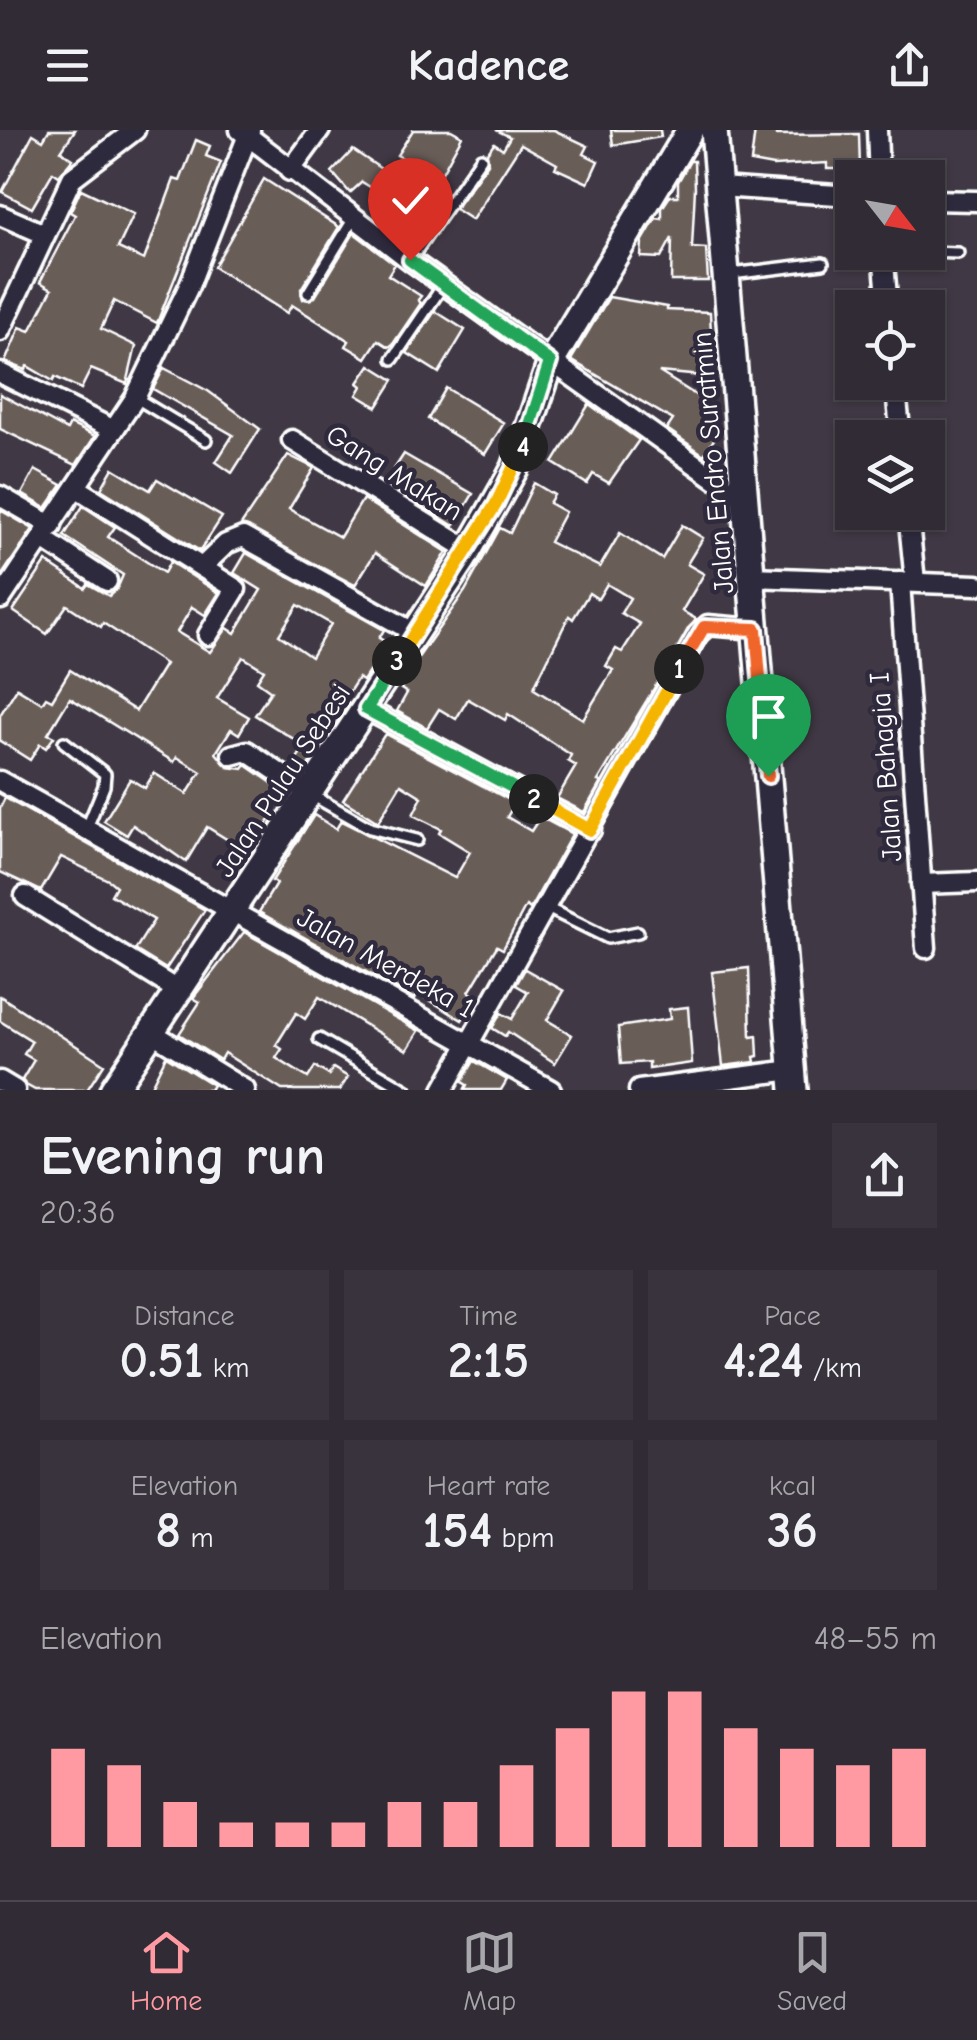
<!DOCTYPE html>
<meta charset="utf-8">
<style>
:root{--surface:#302b34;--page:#38333c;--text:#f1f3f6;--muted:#a8a7ac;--line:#4b474f;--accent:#ff9aa2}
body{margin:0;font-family:"Comic Neue",sans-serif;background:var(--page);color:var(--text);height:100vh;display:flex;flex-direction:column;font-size:38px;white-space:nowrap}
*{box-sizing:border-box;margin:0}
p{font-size:32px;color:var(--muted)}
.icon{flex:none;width:55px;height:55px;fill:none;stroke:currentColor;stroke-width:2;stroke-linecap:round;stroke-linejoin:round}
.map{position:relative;height:960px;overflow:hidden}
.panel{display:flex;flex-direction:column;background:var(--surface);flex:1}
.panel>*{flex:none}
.needle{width:65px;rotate:121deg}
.fabs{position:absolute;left:835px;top:30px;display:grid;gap:20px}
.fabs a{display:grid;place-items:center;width:110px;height:110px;border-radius:0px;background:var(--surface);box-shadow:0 2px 8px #0004,0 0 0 2px var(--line);font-size:50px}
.pin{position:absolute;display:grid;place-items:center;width:85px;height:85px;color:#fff;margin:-102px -42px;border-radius:50% 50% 50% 0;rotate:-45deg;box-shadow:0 0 10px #0007}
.pin .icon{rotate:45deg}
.km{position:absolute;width:50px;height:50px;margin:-25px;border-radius:50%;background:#222;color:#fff;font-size:28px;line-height:50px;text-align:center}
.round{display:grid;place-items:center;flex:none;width:105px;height:105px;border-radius:0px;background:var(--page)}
.summary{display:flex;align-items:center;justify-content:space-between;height:170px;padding:0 40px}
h1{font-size:55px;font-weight:700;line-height:75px}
.figures{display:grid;grid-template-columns:repeat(3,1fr);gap:15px;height:170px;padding:10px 40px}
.figures div{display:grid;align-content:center;border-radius:0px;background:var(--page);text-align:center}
.figures b{font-size:50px;font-weight:700}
.figures small{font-size:28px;font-weight:400}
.figures p{font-size:28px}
.chart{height:280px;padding:20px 40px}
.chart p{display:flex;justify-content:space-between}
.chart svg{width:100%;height:180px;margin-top:10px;stroke:var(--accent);stroke-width:6}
header{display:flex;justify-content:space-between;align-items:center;height:130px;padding:0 40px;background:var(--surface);font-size:45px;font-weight:700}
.tabs{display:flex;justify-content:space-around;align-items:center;height:140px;border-top:2px solid var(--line);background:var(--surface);font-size:28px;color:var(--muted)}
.tabs a{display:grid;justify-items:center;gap:5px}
.tabs .active{color:var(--accent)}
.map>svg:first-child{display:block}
</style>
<header><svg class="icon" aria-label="menu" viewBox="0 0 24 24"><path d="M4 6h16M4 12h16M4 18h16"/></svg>Kadence<svg class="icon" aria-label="share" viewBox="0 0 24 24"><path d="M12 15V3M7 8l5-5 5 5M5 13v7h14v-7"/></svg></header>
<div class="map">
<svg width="977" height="960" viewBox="0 0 977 960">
<rect width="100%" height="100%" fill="#403945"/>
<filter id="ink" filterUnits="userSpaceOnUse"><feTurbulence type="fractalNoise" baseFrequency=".01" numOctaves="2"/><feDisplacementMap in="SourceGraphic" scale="20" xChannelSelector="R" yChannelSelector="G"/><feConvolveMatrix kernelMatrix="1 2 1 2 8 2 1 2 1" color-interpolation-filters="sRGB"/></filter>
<g filter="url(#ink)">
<!-- building -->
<g fill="#695d58" stroke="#fff" stroke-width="2.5" fill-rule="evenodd">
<path d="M49 0H75L61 21 73 29 59 46 53 42 32 78 2 62 33 4 43 10Z"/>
<path d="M413 0H451L462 6 439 48 397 25Z"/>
<path d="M496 0H554L588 16 584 24 598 31 588 53 555 38 557 34 521 14 472 90 455 79 488 33 487 23 494 13 503 19 510 7Z"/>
<path d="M611 0H660L661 7 613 15Z"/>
<path d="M755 0H776V5L859 4 860 39H827V33L773 36 751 32Z"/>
<path d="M196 10 210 16 206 26 221 32 157 193 114 171 101 199 136 216 127 254 91 239 81 259 55 247 53 251 27 236 26 240 5 232 20 197 30 201 52 159 40 152 75 85 70 82 81 59 134 84 118 118 144 130 174 49 180 51Z"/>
<path d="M353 20 423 67 412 83 362 52 350 63 332 42Z"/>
<path d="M690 31H694L695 58 692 118 706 119 708 151H671L672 108 661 128 641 127 642 112 656 88 662 89V78L670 66H678V52Z"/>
<path d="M264 49 339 97 301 159 303 169 315 167 354 103 395 134 388 145 421 166 418 170 421 173 393 214 389 217 378 210 366 228 346 216 349 211 292 175 287 183 214 137Z"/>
<path d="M609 167 667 177V180L710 182 713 247 659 242 713 276 702 293 718 303 704 325 667 299 673 290 571 230Z"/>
<path d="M435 181 465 200 439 243 407 223Z"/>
<path d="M370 235 394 250 377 277 357 265 362 256 358 253Z"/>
<path d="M164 238 208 261 260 299 232 343 216 332 233 305 153 259Z"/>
<path d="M446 258 504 293 485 324 428 289Z"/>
<path d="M0 264 67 300 70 294 95 306 76 335 0 299Z"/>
<path d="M589 274 639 310 609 353 593 344 587 354 553 333Z"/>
<path d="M404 324 473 364 454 396 385 353Z"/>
<path d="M288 325 314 338 289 379 340 407 363 369 447 422 426 456 375 423 355 455 241 395Z"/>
<path d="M113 338 150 360 157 349 222 387 200 421 101 359Z"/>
<path d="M35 340 62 355 46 378 22 364Z"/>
<path d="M534 353 554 365 549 373 565 382 549 412 600 437 620 403 662 429 682 395 703 408 687 434 704 444 682 481 696 489 598 651 601 652 584 682 557 668 576 636 568 631 571 625 508 584 505 590 468 569 456 589 439 579 427 598 397 581 407 563 401 559 415 532 465 461 500 398 510 403ZM607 454 630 468 621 483 640 494 622 522 616 519 606 536 613 540 583 589 534 559 535 555 569 486 573 489 589 463 598 469Z"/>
<path d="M83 376 115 397 108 407 164 443 170 432 219 463 205 485 192 477 177 502 210 522 227 498 235 503 261 460 234 443 246 423 384 500 379 508 384 511 373 529 376 531 363 551 358 548 344 570 349 574 307 637 296 630 305 616 255 585 271 561 257 551 264 540 243 527 217 568 249 587 239 604 231 599 216 623 228 637 243 639 246 635 282 660 269 681 274 685 246 721 207 697 186 732 133 695 127 705 104 691 130 649 145 658 154 643 187 664 201 642 177 627 174 632 70 568 48 604 54 607 46 618 40 614 30 630 0 611V585L17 558 42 573 46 567 52 570 70 540 136 581 165 534 103 493 101 497 67 475 47 504 13 481 46 432 85 458 88 454 109 466 117 459 123 445 64 406ZM298 475 331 494 311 527 279 505Z"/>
<path d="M0 380 33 399 0 448Z"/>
<path d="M385 604 515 673 507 687 531 701 540 687 572 704 530 779 526 776 503 819 497 816 469 862 480 868 471 885 467 882 462 890 418 863 415 869 259 782 276 754 272 751 314 685 336 699 341 691 455 748 470 722 439 703 441 699 413 685 422 667 401 654 378 692 343 670Z"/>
<path d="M5 668 205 780 166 839 135 820 154 790 111 765 116 756 110 751 61 727 41 761 0 742V678Z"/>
<path d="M244 802 419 901 407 920 319 867 305 889 296 883 276 915 282 919 276 928 308 948 315 937 329 945 333 938 348 947 340 960H282L224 923 220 930 179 904 200 872 193 868Z"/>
<path d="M749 838 751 907 757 906 758 926 754 927 755 932 723 936 712 842Z"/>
<path d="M525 839 564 861 547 890 572 905 555 933 508 902 505 906 492 898 501 883 512 889 528 862 516 855Z"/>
<path d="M0 866 104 934 87 960H35L26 955 22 950 34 930 24 924 32 911 0 891Z"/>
<path d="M688 877 692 933 649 939V932L621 934 618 897 670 889 669 879Z"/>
<path d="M166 926 213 955 210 960H149Z"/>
<path d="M474 931 507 950 501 960H464L467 955 462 952Z"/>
</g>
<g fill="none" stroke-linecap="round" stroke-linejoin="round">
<!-- lane casing -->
<g stroke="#fff" stroke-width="16">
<g id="lane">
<path d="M928 122 958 123"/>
<path d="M410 130 481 28"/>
<path d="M731 144 823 133"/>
<path d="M308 163 354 88"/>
<path d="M393 229 444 154"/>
<path d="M136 268 206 310"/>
<path d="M64 612 105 644 104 656 86 700"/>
<path d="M310 664 370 698 417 710"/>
<path d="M547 778 608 808 638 802"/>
<path d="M319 909 406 960"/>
</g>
</g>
<!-- street casing -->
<g stroke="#fff" stroke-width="25">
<g id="street">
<path d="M240 0 410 130 745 370"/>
<path d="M877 0 879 48"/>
<path d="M290 41 320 0"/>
<path d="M719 57 852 66"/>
<path d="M928 70 977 71"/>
<path d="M0 85 44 104"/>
<path d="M883 122 888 178"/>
<path d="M0 201 72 48 135 0"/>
<path d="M0 243 114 300"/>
<path d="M895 252 901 308"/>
<path d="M292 310 469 420"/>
<path d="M77 358 236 459 208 505"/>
<path d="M0 366 52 396"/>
<path d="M908 382 915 452"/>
<path d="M43 409 107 451"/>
<path d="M202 437 226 414 243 407 415 503"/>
<path d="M751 447 977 455"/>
<path d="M900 452 926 818"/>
<path d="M1 469 135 268 189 156 250 0"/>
<path d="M366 579 591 700"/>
<path d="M232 625 247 621 310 664"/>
<path d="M0 651 551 960"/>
<path d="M921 754 977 752"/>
<path d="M25 766 180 862"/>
<path d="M151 902 245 960"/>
<path d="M0 951 15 960"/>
<path d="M443 960 698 504 708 495 755 499"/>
<path d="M639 960 792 940"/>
</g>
</g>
<!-- secondary casing -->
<g stroke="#fff" stroke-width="32">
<g id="secondary">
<path d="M714 0 794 960"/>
<path d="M113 960 464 428 515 338 551 232 690 0"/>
</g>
</g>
<!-- lane -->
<use href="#lane" stroke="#2f2a3d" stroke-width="9"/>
<!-- street -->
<use href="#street" stroke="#2f2a3d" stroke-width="18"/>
<!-- secondary -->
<use href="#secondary" stroke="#2f2a3d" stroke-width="25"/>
</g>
</g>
<g fill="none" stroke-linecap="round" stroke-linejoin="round" filter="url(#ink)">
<!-- split-1 casing -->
<g stroke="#fff" stroke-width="20">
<path id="split-1" d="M679 539 704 497 756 499 768 646"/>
</g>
<!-- split-2 casing -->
<g stroke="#fff" stroke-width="20">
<path id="split-2" d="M534 669 590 700 679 539"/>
</g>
<!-- split-3 casing -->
<g stroke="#fff" stroke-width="20">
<path id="split-3" d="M397 531 366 579 534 669"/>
</g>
<!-- split-4 casing -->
<g stroke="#fff" stroke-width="20">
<path id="split-4" d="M397 531 496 374 523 317"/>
</g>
<!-- split-5 casing -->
<g stroke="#fff" stroke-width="20">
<path id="split-5" d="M410 130 550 232 523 317"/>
</g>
<!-- split-1 -->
<use href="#split-1" stroke="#f0652b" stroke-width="12"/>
<!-- split-2 -->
<use href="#split-2" stroke="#f5b400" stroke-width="12"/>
<!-- split-3 -->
<use href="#split-3" stroke="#22a559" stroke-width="12"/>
<!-- split-4 -->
<use href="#split-4" stroke="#f5b400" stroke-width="12"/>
<!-- split-5 -->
<use href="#split-5" stroke="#22a559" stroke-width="12"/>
</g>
<g text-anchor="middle" stroke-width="9" stroke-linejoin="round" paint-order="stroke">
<!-- street labels -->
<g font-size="28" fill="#fff" stroke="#2f2a3d">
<text transform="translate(712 333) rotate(-95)" y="10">Jalan Endro Suratmin</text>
<text transform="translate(395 342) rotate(32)" y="10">Gang Makan</text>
<text transform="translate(885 637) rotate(-94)" y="10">Jalan Bahagia I</text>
<text transform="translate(282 650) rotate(-57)" y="10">Jalan Pulau Sebesi</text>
<text transform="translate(386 832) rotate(29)" y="10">Jalan Merdeka 1</text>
</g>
</g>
</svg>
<div class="fabs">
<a><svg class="needle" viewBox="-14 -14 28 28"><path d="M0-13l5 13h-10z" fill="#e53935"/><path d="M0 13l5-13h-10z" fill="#a8a7ac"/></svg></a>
<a><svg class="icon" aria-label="locate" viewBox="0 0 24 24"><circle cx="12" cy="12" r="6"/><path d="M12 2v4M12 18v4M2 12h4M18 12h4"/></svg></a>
<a><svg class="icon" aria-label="layers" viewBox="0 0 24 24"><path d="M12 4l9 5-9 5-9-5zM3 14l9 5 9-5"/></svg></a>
</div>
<div class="pin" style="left:768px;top:646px;background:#1e9e55"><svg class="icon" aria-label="arrive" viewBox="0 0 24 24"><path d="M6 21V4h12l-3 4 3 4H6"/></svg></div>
<div class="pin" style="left:410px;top:130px;background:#d93025"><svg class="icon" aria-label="check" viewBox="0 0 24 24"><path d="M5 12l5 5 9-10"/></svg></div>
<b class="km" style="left:679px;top:539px">1</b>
<b class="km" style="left:534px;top:669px">2</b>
<b class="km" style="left:397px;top:531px">3</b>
<b class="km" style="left:523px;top:317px">4</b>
</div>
<section class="panel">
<div class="summary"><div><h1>Evening run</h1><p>20:36</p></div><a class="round"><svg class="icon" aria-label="share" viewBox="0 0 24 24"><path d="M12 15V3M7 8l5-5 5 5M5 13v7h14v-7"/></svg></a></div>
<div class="figures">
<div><p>Distance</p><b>0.51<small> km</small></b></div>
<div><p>Time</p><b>2:15</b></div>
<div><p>Pace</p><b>4:24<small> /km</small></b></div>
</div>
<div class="figures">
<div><p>Elevation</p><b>8<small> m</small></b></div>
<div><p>Heart rate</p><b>154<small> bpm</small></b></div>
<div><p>kcal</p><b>36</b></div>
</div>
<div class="chart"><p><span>Elevation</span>48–55 m</p>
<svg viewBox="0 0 160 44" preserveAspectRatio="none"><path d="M5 44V20M15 44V24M25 44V33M35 44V38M45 44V38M55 44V38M65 44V33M75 44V33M85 44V24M95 44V15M105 44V6M115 44V6M125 44V15M135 44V20M145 44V24M155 44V20"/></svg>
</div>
</section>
<nav class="tabs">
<a class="active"><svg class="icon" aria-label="home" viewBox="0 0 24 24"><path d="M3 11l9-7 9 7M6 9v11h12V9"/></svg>Home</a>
<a><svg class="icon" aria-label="map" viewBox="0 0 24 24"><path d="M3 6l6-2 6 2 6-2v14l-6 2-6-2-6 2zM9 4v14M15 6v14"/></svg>Map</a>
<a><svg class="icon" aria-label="saved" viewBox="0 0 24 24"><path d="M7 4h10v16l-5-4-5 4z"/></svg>Saved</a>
</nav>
